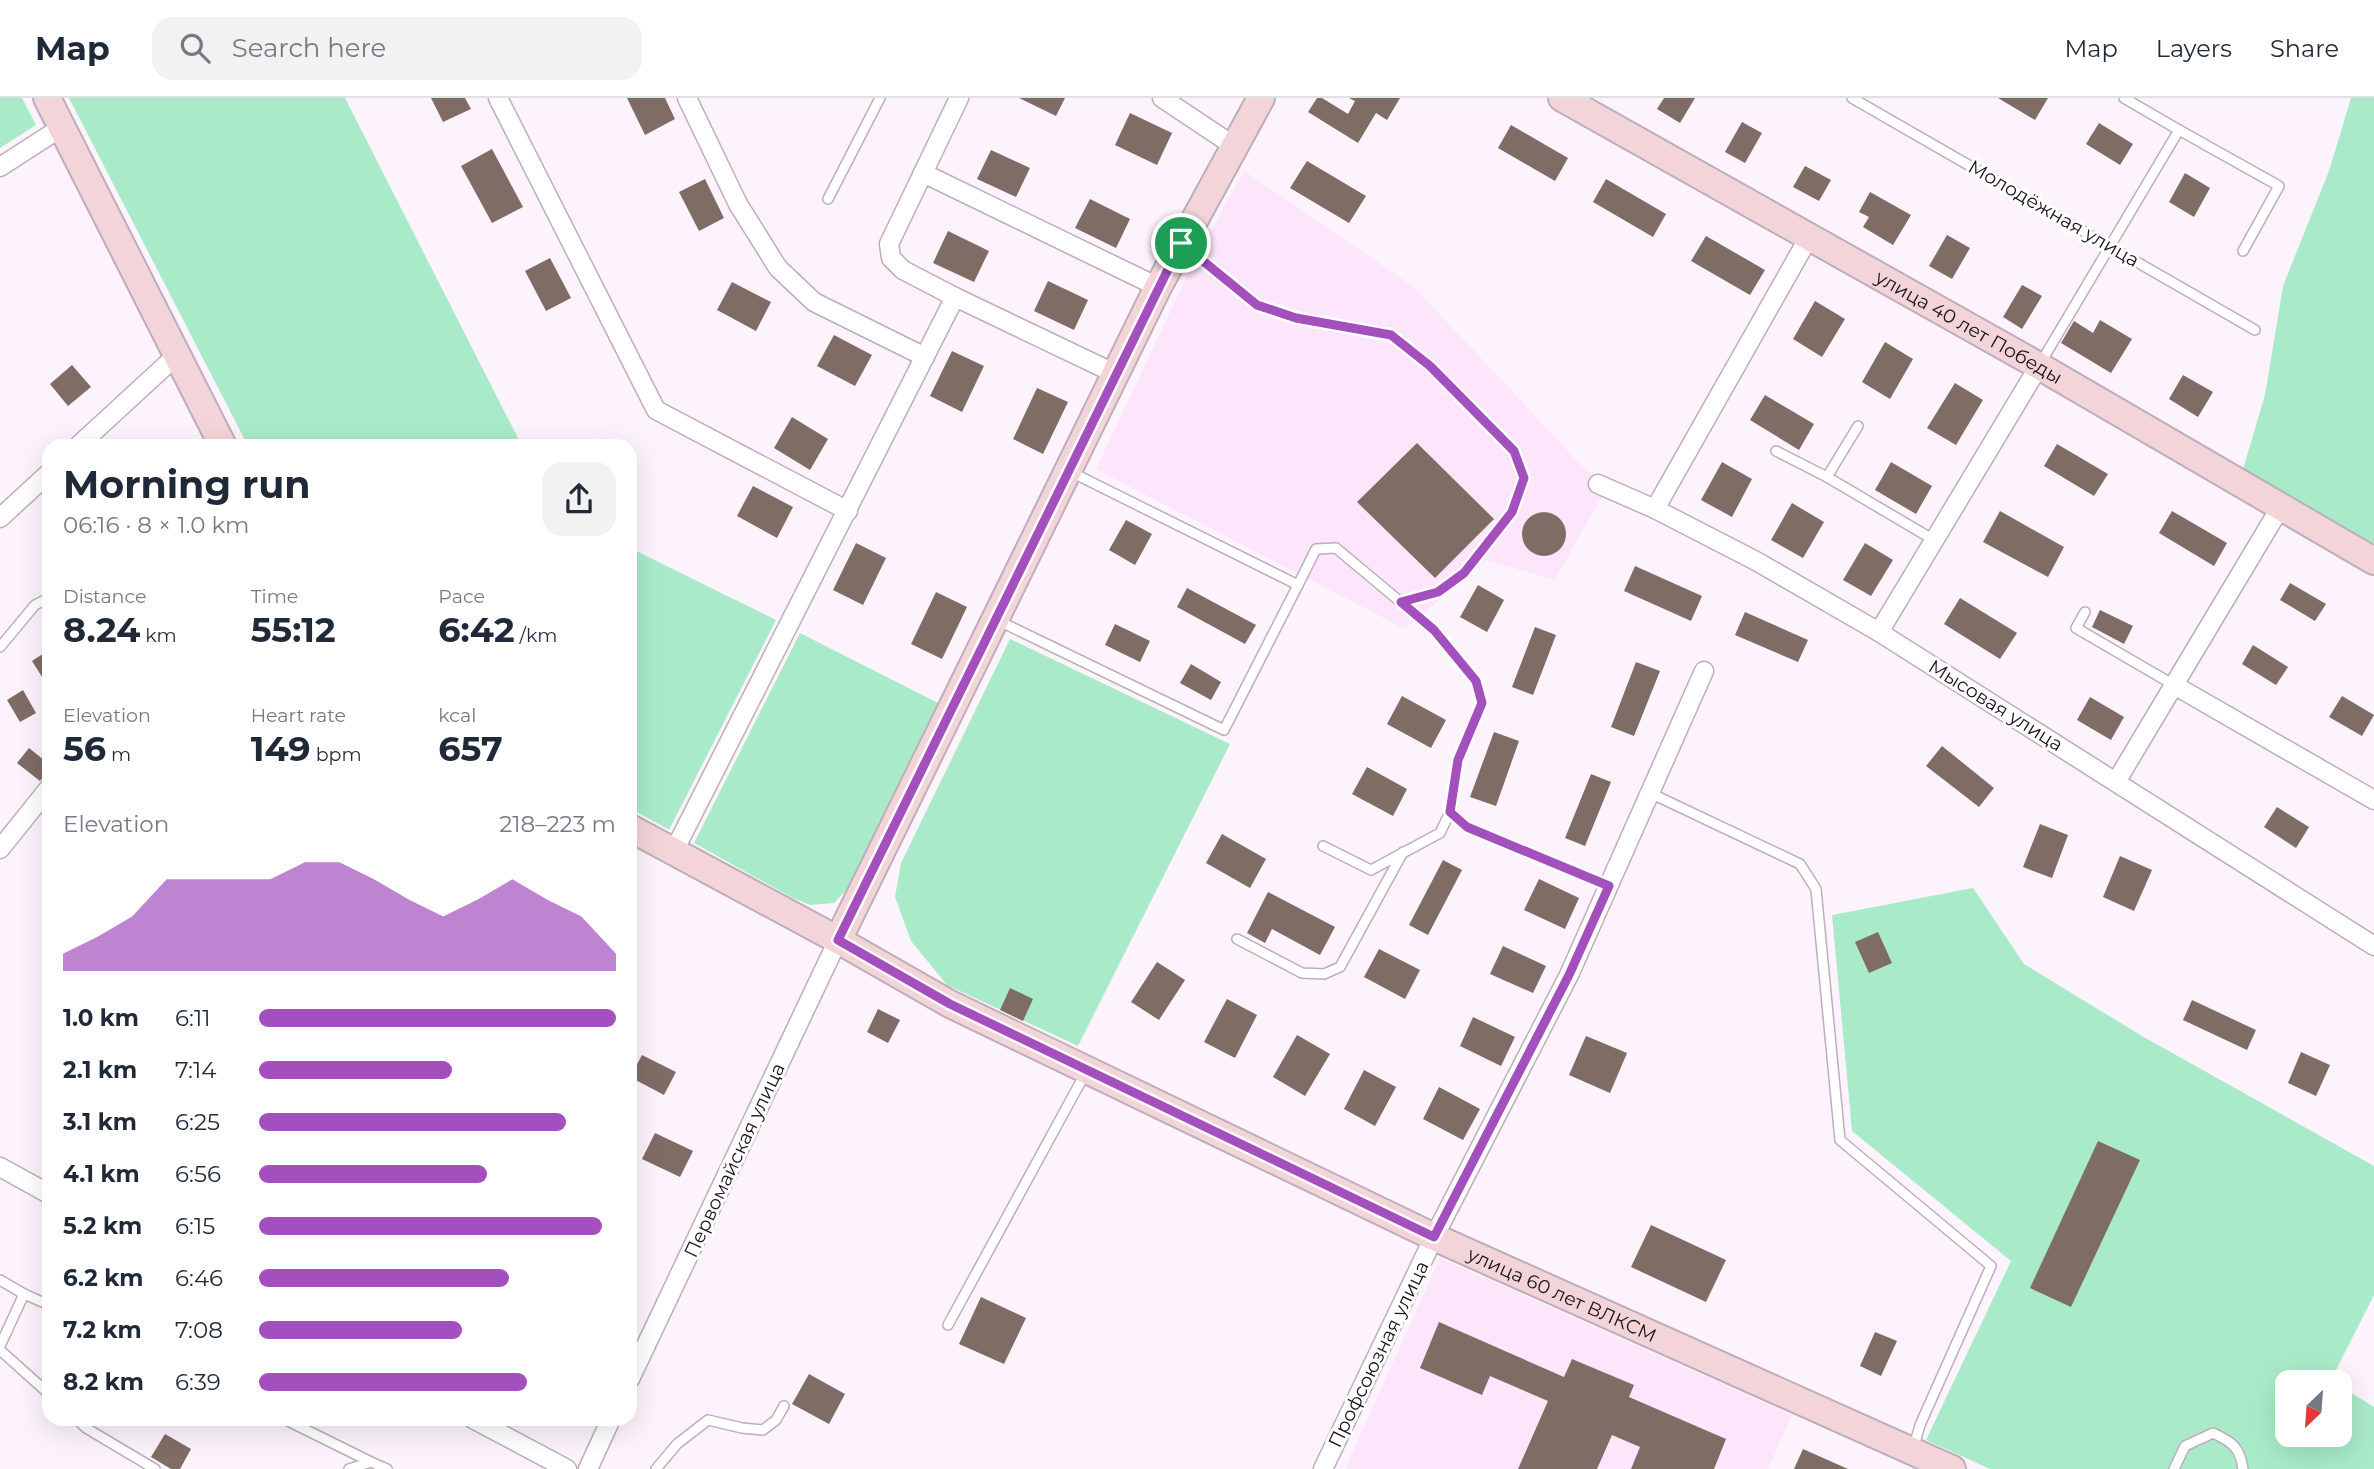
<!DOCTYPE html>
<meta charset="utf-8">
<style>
:root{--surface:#fff;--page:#f2f2f3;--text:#1f2937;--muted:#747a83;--line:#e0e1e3;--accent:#a34fbe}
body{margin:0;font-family:Montserrat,sans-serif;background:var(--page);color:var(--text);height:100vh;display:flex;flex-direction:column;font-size:26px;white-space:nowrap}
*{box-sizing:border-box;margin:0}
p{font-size:23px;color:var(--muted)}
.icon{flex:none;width:38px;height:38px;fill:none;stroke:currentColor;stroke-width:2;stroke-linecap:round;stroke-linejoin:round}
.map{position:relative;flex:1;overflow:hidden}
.sheet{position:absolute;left:42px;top:341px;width:595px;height:987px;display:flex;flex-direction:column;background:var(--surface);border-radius:21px;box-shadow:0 7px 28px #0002}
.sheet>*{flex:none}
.needle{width:46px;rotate:205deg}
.tools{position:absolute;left:2275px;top:1272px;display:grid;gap:14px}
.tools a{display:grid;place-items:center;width:77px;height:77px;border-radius:14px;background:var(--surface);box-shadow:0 7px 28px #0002;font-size:35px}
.pin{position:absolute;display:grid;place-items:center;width:60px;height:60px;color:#fff;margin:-30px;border:4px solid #fff;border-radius:50%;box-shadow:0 2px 7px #0007}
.round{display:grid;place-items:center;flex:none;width:74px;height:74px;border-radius:21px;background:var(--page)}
.summary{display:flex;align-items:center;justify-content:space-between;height:119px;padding:0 21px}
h1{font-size:38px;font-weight:700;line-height:52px}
.metrics{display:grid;grid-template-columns:repeat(3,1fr);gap:10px;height:119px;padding:7px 21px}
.metrics div{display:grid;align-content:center}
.metrics b{font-size:35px;font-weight:700}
.metrics small{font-size:19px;font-weight:400}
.metrics p{font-size:19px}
.chart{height:196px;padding:14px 21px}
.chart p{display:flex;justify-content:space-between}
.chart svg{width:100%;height:126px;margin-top:7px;fill:var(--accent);opacity:.7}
ul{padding:0 21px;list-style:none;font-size:23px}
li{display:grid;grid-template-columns:112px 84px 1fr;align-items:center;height:52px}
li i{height:18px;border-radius:9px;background:var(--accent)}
header{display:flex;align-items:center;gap:42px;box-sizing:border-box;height:98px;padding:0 35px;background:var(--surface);border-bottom:2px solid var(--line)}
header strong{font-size:33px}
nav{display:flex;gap:38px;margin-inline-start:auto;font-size:24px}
.search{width:490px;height:63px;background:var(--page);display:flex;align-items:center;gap:18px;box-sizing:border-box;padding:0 24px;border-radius:21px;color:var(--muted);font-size:26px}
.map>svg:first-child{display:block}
</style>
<header>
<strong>Map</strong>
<div class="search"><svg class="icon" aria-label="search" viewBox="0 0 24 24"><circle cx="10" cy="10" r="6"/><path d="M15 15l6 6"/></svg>Search here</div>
<nav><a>Map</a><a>Layers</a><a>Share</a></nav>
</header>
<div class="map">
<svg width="2374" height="1371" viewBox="0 0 2374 1371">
<rect width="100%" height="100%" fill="#fdf3fd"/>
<!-- built -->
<g fill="#fde6fb">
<path d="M1244 73 1414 189 1587 373 1610 384 1555 482 1486 462 1405 531 1096 371 1194 163Z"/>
<path d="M1440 1160 1792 1317 1768 1371H1345Z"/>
</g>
<!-- green -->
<g fill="#a9ebc9">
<path d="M0 0H22L36 27 0 50Z"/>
<path d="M69 0H345L522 348H248Z"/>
<path d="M2351 0H2374V449L2243 371 2265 297 2283 188 2329 73Z"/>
<path d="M630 450 776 522 669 732 630 710Z"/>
<path d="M800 535 944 608 855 783 834 805 810 807 791 799 694 745Z"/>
<path d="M1010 541 1230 646 1078 948 947 887 911 843 895 799 901 765Z"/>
<path d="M1973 790 2024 866 2142 938 2374 1068V1197L2331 1282 2334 1284H2287V1337H2340V1288L2374 1309V1371H1990L1926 1342 2011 1163 1852 1033 1832 817Z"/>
</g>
<!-- building -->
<g fill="#7f6c65">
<path d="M431 0H465L471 11 443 24Z"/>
<path d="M627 0H665L675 21 645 37Z"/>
<path d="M1019 0H1065L1056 18Z"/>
<path d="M1317 0H1322L1348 16 1355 3 1349 0H1400L1387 22 1376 15 1358 45 1308 14Z"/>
<path d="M1664 0H1695L1680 25 1657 11Z"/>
<path d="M1998 0H2048L2035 22Z"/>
<path d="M1130 15 1172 35 1157 67 1115 47Z"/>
<path d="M1742 24 1762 35 1745 65 1725 54Z"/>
<path d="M2099 25 2133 46 2120 67 2086 46Z"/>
<path d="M1511 27 1568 60 1555 83 1498 50Z"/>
<path d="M492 51 523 109 492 125 461 68Z"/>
<path d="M991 52 1030 70 1016 99 977 81Z"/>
<path d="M1307 63 1366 98 1349 125 1290 90Z"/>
<path d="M1805 68 1831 82 1819 103 1793 89Z"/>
<path d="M2185 75 2210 90 2194 119 2169 104Z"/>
<path d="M705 81 724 120 699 133 679 94Z"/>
<path d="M1606 81 1666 116 1653 139 1593 104Z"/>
<path d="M1870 94 1911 117 1893 147 1863 129 1869 119 1859 114Z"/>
<path d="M1090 101 1130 121 1116 150 1075 130Z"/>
<path d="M948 133 989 153 974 184 933 165Z"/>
<path d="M1947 137 1970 150 1952 181 1929 168Z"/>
<path d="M1706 138 1765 172 1750 197 1691 163Z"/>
<path d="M550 160 571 200 546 213 525 173Z"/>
<path d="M1048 183 1088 202 1074 232 1034 213Z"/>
<path d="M732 184 771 204 756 233 717 212Z"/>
<path d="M2022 187 2042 198 2022 231 2003 219Z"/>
<path d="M1815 203 1845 221 1822 259 1793 241Z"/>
<path d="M2100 222 2132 241 2111 275 2061 245 2074 223 2093 235Z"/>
<path d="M834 237 872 257 855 288 817 268Z"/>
<path d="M1885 244 1913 261 1890 301 1862 284Z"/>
<path d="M952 253 984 268 962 314 930 298Z"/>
<path d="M72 267 91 289 68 308 50 286Z"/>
<path d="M2183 277 2213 294 2198 319 2169 301Z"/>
<path d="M1955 285 1983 302 1956 347 1927 330Z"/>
<path d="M1037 290 1068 304 1043 356 1013 341Z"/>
<path d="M1765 297 1814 326 1799 352 1750 322Z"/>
<path d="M792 319 828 341 810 372 774 350Z"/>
<path d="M1417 345 1494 421 1435 480 1357 404Z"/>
<path d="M2057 346 2108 376 2094 398 2044 368Z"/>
<path d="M1722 364 1752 381 1732 419 1701 402Z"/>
<path d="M1891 364 1932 388 1916 416 1875 392Z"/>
<path d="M753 388 793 409 777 440 737 418Z"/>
<path d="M1792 405 1824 424 1803 460 1771 442Z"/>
<path d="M2000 413 2064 449 2048 479 1983 444Z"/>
<path d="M2172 413 2227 445 2214 468 2159 435Z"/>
<circle cx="1544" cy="436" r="22"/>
<path d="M1126 422 1152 436 1135 467 1109 452Z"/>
<path d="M856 445 886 460 863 507 833 492Z"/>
<path d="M1865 445 1893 462 1871 498 1843 482Z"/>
<path d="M1635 468 1702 498 1691 523 1624 493Z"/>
<path d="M2290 485 2326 506 2315 523 2280 502Z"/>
<path d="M1478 487 1504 502 1487 534 1460 519Z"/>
<path d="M1187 490 1256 527 1245 546 1177 509Z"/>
<path d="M936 494 967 509 942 561 911 546Z"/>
<path d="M1960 500 2017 535 2000 561 1944 526Z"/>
<path d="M2100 512 2133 528 2124 546 2092 529Z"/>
<path d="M1745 514 1808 542 1798 564 1735 537Z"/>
<path d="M1115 526 1150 543 1140 564 1105 547Z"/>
<path d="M1535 529 1556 537 1533 597 1512 589Z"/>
<path d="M2253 547 2288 569 2276 587 2242 566Z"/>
<path d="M49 552V590L32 563Z"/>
<path d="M1636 564 1660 573 1634 638 1611 629Z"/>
<path d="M1191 566 1221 584 1211 602 1180 585Z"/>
<path d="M23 592 36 615 20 624 7 602Z"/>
<path d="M1402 598 1446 622 1431 650 1387 626Z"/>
<path d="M2342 598 2374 617 2362 638 2329 619Z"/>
<path d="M2090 599 2124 619 2111 642 2077 622Z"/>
<path d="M1494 634 1519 643 1496 708 1470 699Z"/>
<path d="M1942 648 1994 690 1979 709 1926 668Z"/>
<path d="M29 650 49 666V672L40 683 17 665Z"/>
<path d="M1367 669 1407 691 1393 718 1352 696Z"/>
<path d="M1591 676 1611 684 1585 748 1565 740Z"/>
<path d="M2277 709 2309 729 2296 750 2264 729Z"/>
<path d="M2040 726 2068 737 2052 780 2023 769Z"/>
<path d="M1222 736 1266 761 1250 790 1206 765Z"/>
<path d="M2120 758 2152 772 2134 813 2103 799Z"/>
<path d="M1443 762 1462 772 1428 837 1409 827Z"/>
<path d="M1539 781 1579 800 1565 831 1524 812Z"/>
<path d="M1268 794 1335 829 1320 857 1272 831 1265 845 1247 835Z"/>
<path d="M1878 834 1892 865 1869 875 1855 844Z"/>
<path d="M1503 848 1546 868 1533 895 1490 876Z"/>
<path d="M1379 851 1420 872 1405 901 1364 879Z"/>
<path d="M1157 864 1185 882 1159 922 1131 904Z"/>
<path d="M1010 890 1033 901 1023 923 1000 912Z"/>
<path d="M1227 901 1257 917 1235 960 1204 944Z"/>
<path d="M2192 902 2256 932 2247 952 2183 922Z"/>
<path d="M878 911 900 922 888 945 867 934Z"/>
<path d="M1473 919 1515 939 1501 968 1460 948Z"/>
<path d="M1297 937 1330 956 1305 998 1273 979Z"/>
<path d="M1586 938 1627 955 1610 995 1569 977Z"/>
<path d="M2301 954 2330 967 2316 998 2288 985Z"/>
<path d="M642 957 676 974 664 997 630 979Z"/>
<path d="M1364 972 1396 989 1375 1028 1344 1011Z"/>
<path d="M1439 989 1480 1011 1463 1042 1423 1021Z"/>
<path d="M655 1035 693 1053 680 1079 642 1061Z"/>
<path d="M2098 1043 2140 1062 2071 1209 2030 1190Z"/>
<path d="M1651 1127 1726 1162 1706 1204 1631 1169Z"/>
<path d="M981 1199 1026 1220 1004 1266 959 1246Z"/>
<path d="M1439 1224 1564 1279 1572 1261 1634 1287 1629 1299 1726 1341 1714 1371H1631L1640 1349 1612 1337 1597 1371H1518L1548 1303 1490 1278 1482 1297 1420 1270Z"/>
<path d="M1875 1234 1897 1243 1881 1278 1860 1268Z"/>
<path d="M809 1276 845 1296 829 1326 792 1306Z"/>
<path d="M165 1336 191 1351 180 1371H171L151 1359Z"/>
<path d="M1803 1351 1848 1371H1794Z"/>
</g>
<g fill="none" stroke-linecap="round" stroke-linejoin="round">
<!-- lane casing -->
<g stroke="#bdaebc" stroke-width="12">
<g id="lane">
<path d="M1852 0 2255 232"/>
<path d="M2179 32 2279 88 2243 153"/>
<path d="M828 101 880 0"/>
<path d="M1185 148 1257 207 1296 220 1391 237 1430 269 1515 353 1524 380 1512 414 1464 475 1438 494 1401 504"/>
<path d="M2040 266 2179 32 2124 0"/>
<path d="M1776 353 1827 379 1934 442"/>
<path d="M1827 379 1858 328"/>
<path d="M1298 487 1316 451 1336 450 1434 532 1476 583 1482 605 1458 662 1450 714 1467 728 1609 788"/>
<path d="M2085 514 2076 530 2174 587"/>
<path d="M999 523 1224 632 1298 487 1071 374"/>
<path d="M0 549 35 507 49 500"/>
<path d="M1650 695 1800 766 1816 791 1840 1042 1991 1168 1920 1327 1913 1352"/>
<path d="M1323 748 1371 772 1440 735 1450 714"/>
<path d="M1237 841 1302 875 1324 876 1340 869 1403 754"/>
<path d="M0 1182 24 1196 0 1248"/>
<path d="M24 1196 49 1207"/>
<path d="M948 1227 1086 974"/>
<path d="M0 1252 49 1296"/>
<path d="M77 1321 86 1330 155 1371"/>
<path d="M284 1321 371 1364"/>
<path d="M349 1371 371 1364 387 1371"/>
<path d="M656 1371 677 1346 708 1322 742 1330 763 1332 776 1322 784 1308"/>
<path d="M2174 1371 2185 1348 2213 1335C2232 1344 2240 1349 2243 1371"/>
</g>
</g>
<!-- street casing -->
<g stroke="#bdaebc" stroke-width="21">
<g id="street">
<path d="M498 0 656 312 848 413"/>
<path d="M687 0 738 106 778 170 814 204 925 259"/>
<path d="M1162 0 1234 48"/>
<path d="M0 69 62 29"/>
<path d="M923 75 1158 189"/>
<path d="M1809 139 1655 411 1756 463 1879 534"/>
<path d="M955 199 903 172 891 160 889 146 959 0"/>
<path d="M2039 268 1879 534 2374 848"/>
<path d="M78 348 177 257"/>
<path d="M1598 386 1655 411"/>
<path d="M2280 410 2174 587 2374 702"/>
<path d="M0 420 49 375"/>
<path d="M2116 684 2174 587"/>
<path d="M0 751 49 690"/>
<path d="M674 753 955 199 1116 276"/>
<path d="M0 1069 49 1096"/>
<path d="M630 1281 838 842"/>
<path d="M473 1321 567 1371"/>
<path d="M588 1371 611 1321"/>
<path d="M1323 1371 1434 1139 1569 877 1704 573"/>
</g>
</g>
<!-- secondary casing -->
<g stroke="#bdaebc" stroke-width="30">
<g id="secondary">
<path d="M47 0 223 348"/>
<path id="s1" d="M1562 0 2039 268 2374 463"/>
<path id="s2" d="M630 730 838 842 950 906 1434 1139 1952 1371"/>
<path d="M838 842 1158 189 1261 0"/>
</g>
</g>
<!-- lane -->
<use href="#lane" stroke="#fff" stroke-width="9"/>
<!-- street -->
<use href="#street" stroke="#fff" stroke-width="18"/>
<!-- secondary -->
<use href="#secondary" stroke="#f3d4d8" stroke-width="26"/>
</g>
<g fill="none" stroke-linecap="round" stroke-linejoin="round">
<!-- route casing -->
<g stroke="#fff" stroke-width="14">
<path id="route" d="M1181 145 1257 207 1296 220 1391 237 1430 268 1514 353 1524 380 1512 414 1464 475 1438 494 1401 504 1434 532 1476 583 1482 605 1458 662 1450 714 1467 729 1609 788 1569 877 1434 1139 950 906 838 842Z"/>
</g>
<!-- route -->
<use href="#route" stroke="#a34fbe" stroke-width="9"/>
</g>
<g text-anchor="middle" stroke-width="6" stroke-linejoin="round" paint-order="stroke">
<!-- street labels -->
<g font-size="19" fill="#1a1419" stroke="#fff">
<text transform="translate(2054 115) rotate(30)" y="7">Молодёжная улица</text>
<text dy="7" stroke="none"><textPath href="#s1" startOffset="467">улица 40 лет Победы</textPath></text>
<text transform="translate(1996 607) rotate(32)" y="7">Мысовая улица</text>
<text transform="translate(734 1062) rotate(-65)" y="7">Первомайская улица</text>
<text dy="7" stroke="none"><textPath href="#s2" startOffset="1043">улица 60 лет ВЛКСМ</textPath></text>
<text transform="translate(1378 1256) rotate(-64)" y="7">Профсоюзная улица</text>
</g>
</g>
</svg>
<div class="tools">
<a><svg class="needle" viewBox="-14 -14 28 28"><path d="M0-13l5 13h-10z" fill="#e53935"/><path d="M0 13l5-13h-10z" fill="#747a83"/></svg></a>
</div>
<div class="pin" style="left:1181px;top:145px;background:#1e9e55"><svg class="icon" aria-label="arrive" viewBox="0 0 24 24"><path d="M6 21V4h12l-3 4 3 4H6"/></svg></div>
<section class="sheet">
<div class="summary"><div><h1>Morning run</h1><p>06:16 · 8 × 1.0 km</p></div><a class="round"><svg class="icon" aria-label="share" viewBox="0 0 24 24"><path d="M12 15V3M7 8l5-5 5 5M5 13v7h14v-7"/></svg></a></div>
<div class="metrics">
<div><p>Distance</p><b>8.24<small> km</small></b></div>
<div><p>Time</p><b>55:12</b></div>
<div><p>Pace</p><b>6:42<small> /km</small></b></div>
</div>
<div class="metrics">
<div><p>Elevation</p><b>56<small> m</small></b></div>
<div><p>Heart rate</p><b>149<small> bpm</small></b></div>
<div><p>kcal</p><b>657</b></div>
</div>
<div class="chart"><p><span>Elevation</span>218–223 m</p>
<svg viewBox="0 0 160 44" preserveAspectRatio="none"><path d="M0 44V38L10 32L20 25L30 12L40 12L50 12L60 12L70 6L80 6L90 12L100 19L110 25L120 19L130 12L140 19L150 25L160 38V44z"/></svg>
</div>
<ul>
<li><b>1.0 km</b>6:11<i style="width:100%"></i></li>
<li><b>2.1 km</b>7:14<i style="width:54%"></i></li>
<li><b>3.1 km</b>6:25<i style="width:86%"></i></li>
<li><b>4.1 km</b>6:56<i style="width:64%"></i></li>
<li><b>5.2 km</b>6:15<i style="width:96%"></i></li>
<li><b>6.2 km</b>6:46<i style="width:70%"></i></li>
<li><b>7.2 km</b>7:08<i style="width:57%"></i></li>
<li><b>8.2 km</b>6:39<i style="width:75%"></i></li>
</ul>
</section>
</div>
